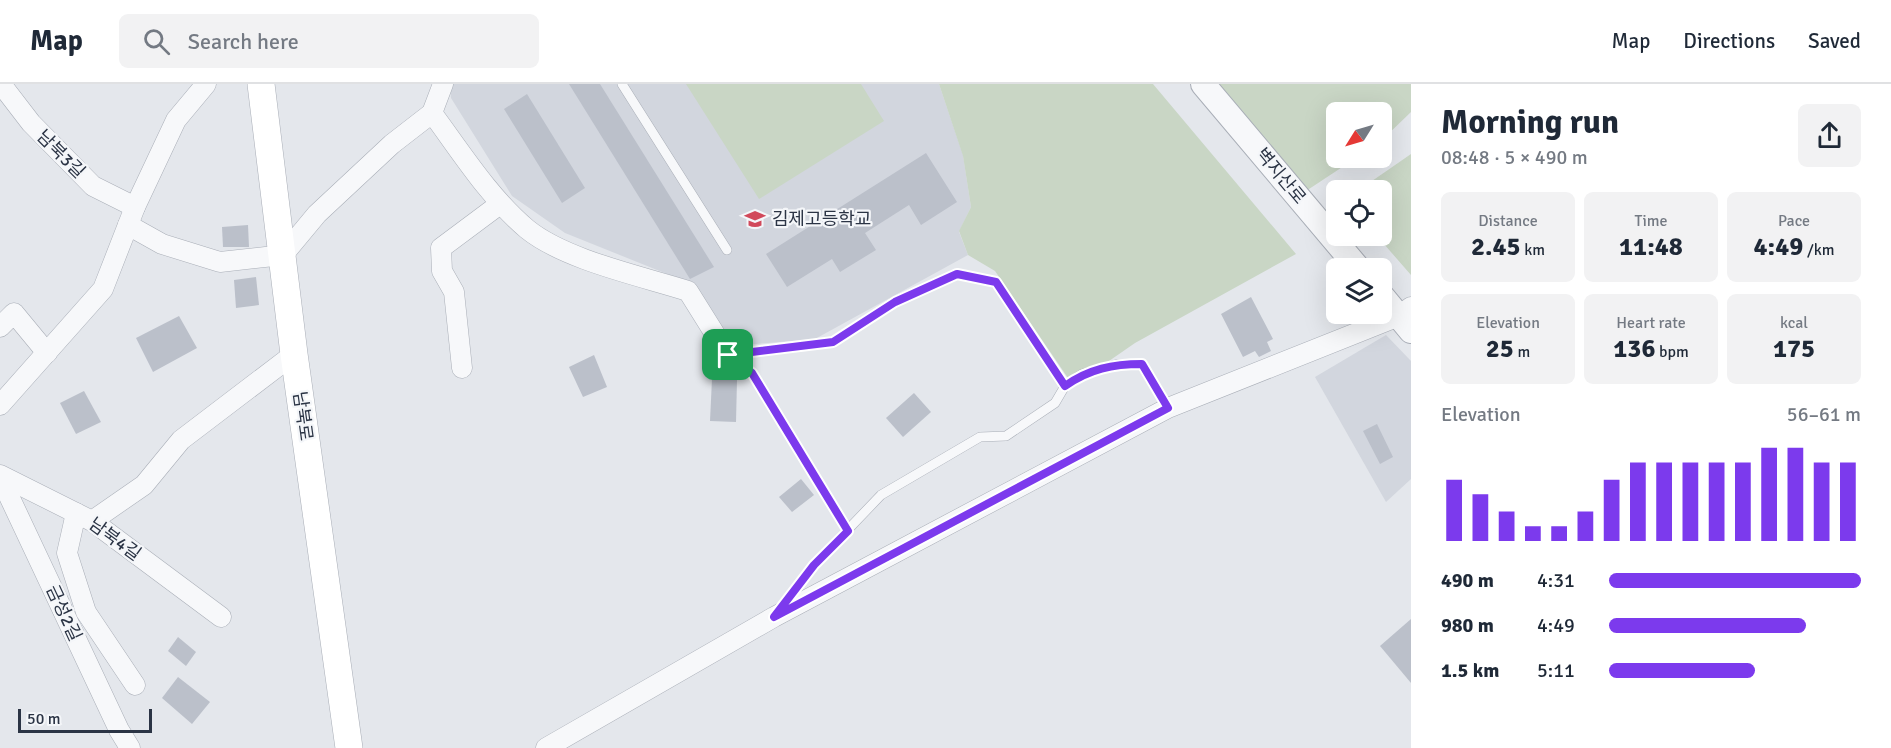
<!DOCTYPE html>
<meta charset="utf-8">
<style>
:root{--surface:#fff;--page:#f2f2f3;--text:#1f2937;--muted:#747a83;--line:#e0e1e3;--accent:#7c3aed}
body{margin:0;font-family:Signika,"Noto Sans KR",sans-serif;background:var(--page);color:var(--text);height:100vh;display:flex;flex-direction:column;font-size:22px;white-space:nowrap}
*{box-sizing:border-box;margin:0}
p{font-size:20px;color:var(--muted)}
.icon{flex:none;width:33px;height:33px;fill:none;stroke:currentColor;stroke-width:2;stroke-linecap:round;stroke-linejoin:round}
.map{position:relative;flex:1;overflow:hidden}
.sheet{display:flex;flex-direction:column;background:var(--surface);width:480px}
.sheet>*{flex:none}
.needle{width:39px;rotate:233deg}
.tools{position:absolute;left:1326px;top:18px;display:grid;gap:12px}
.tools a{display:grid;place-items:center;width:66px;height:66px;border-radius:9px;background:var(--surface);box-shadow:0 6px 24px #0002;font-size:30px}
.scale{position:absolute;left:18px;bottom:15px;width:134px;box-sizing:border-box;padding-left:6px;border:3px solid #2b3445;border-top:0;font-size:16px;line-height:21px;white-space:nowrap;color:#2b3445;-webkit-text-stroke:4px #f4f6f9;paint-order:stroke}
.pin{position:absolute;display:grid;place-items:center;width:51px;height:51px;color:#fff;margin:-26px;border-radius:12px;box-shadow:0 3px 9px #0006}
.round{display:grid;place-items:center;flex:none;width:63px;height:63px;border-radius:9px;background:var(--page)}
.headline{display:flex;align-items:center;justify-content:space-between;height:102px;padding:0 30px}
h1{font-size:33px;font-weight:700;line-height:45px}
.metrics{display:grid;grid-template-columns:repeat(3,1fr);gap:9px;height:102px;padding:6px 30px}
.metrics div{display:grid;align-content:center;border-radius:9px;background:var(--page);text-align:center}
.metrics b{font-size:26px;font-weight:700}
.metrics small{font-size:16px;font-weight:400}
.metrics p{font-size:16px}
.chart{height:168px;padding:12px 30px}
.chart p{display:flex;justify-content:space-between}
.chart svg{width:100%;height:108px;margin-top:6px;stroke:var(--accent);stroke-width:6}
ul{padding:0 30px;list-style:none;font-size:20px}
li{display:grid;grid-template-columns:96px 72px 1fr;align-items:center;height:45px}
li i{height:15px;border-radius:8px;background:var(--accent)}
header{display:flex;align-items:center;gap:36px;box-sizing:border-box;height:84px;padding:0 30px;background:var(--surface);border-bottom:2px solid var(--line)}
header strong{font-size:28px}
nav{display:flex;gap:33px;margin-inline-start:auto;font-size:21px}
.search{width:420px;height:54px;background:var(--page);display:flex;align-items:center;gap:15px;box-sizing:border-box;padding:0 21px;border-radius:9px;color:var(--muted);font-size:22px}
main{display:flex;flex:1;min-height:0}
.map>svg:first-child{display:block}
</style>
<header>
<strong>Map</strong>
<div class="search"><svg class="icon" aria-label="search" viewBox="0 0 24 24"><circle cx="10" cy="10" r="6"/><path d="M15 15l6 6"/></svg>Search here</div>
<nav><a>Map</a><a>Directions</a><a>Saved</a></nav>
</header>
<main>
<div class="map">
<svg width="1411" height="664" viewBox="0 0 1411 664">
<rect width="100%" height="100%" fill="#e4e7ec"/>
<!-- built -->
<g fill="#d2d6de">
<path d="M450 0H939L963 71 971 123 959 148 968 171 815 255 733 262 692 200 565 149 512 112 451 14Z"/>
<path d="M1386 251 1411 277V395L1386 418 1315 293Z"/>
</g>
<!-- green -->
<g fill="#c9d6c5">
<path d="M686 0H861L884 37 759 115Z"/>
<path d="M939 0H1153L1296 170 1135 259 1109 277 1068 294 995 187 968 171 959 147 971 123 963 72Z"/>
<path d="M1218 0H1411V28L1382 56V28H1336V74H1356L1306 107Z"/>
<path d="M1411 70V191L1377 152H1382V106H1359Z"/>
</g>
<!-- building -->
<g fill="#bbc0ca">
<path d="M569 0H600L714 183 690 195Z"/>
<path d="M527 10 585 104 562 119 504 25Z"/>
<path d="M926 69 957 118 921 141 909 121 865 149 876 166 840 188 832 175 787 203 766 170Z"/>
<path d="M248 141 249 163H223L222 143Z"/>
<path d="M256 193 259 221 236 224 234 196Z"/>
<path d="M1251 213 1273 255 1267 258 1271 267 1259 273 1255 267 1243 273 1221 230Z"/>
<path d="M179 232 197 264 153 288 136 254Z"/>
<path d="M594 271 607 303 583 313 569 283Z"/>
<path d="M712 295 737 296 736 338 710 337Z"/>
<path d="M84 307 101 338 76 350 60 319Z"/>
<path d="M914 309 931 328 903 353 886 334Z"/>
<path d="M1377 340 1393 373 1380 380 1363 347Z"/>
<path d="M801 395 814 411 792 428 779 413Z"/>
<path d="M1411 535V599L1380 562Z"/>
<path d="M178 553 196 568 186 582 168 567Z"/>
<path d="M178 593 210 618 192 640 162 614Z"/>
</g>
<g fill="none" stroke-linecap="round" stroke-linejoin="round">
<!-- service casing -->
<g stroke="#a9aeb7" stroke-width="10">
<g id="service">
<path d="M622 0 727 166"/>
<path d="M848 447 752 289 728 271 833 258 895 217 957 190 996 198 1065 302"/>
<path d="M782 523 814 481 881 411 980 353 1006 352 1055 319 1065 302 1082 290 1118 280H1141L1168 324"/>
</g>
</g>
<!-- minor casing -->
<g stroke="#a9aeb7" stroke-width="21">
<g id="minor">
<path d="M1 0 31 39 93 102 135 123"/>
<path d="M432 29C461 68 489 113 527 145 565 176 641 192 688 207L728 271"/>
<path d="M128 141 162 160 220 178 283 171 317 130 392 60 432 29 443 0"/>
<path d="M0 243 14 229 47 269"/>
<path d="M462 284 454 208 442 187 441 164 500 120"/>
<path d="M0 321 103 205 135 123 176 36 206 0"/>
<path d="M0 391 92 437 221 533"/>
<path d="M0 393 119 646 130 664"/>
<path d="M76 429 67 469 86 528 135 601"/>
<path d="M92 437 144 401 181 356 294 270"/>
<path d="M546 664 774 533 1168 324 1399 232 1411 223"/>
</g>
</g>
<!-- tertiary casing -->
<g stroke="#a9aeb7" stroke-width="26">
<g id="tertiary">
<path d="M1203 0 1358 184"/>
<path d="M1382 212 1411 247"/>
</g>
</g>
<!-- secondary casing -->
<g stroke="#a9aeb7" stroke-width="28">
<path id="secondary" d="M261 0 294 270 349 664"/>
</g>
<!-- service -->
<use href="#service" stroke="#f7f8fa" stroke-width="9"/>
<!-- minor -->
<use href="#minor" stroke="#f7f8fa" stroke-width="20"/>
<!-- tertiary -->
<use href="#tertiary" stroke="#f7f8fa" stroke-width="24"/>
<!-- secondary -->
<use href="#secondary" stroke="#fff" stroke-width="27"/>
</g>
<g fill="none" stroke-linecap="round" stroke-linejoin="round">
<!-- route casing -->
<g stroke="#fff" stroke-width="12">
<path id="route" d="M957 190 996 198 1065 302C1089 285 1113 280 1142 280L1168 324 774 533 814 481 848 447 752 289 728 271 833 258 895 218Z"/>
</g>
<!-- route -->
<use href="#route" stroke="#7c3aed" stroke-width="8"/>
</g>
<!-- icons -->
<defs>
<g id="school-bare" transform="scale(1.62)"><path d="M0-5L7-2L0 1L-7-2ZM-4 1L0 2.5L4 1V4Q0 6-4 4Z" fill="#d1495b" stroke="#f4f6f9" stroke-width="2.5" paint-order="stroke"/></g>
</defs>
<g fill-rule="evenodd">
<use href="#school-bare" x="755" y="135"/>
</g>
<g text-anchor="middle" stroke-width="4.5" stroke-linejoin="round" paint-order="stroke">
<!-- street labels -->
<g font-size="18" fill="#2b3445" stroke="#f4f6f9">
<text transform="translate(61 70) rotate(45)" y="6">남북3길</text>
<text transform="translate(1281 92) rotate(50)" y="6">벽지산로</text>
<text transform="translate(303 332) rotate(82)" y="6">남북로</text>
<text transform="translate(115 455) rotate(36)" y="6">남북4길</text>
<text transform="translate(64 529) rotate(65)" y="6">금성2길</text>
</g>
<!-- poi labels -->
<g font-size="18" fill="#2b3445" stroke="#f4f6f9" text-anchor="start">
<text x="772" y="141">김제고등학교</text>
</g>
</g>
</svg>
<div class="tools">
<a><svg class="needle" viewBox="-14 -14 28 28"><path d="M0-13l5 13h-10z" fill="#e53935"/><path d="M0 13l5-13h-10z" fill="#747a83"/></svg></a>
<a><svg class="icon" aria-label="locate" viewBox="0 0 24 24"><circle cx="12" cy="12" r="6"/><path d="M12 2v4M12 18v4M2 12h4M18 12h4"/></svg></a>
<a><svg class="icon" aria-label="layers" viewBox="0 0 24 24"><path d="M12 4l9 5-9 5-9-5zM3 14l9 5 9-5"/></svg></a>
</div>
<div class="scale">50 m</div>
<div class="pin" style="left:728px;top:271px;background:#1e9e55"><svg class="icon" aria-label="arrive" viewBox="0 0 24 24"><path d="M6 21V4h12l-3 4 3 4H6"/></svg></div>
</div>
<section class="sheet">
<div class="headline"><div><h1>Morning run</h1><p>08:48 · 5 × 490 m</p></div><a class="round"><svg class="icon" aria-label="share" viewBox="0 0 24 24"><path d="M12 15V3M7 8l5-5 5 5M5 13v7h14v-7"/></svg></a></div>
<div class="metrics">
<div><p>Distance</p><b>2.45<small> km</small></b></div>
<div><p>Time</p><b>11:48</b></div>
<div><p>Pace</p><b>4:49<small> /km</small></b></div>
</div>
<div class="metrics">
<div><p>Elevation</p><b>25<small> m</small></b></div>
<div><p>Heart rate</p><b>136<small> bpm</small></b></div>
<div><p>kcal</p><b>175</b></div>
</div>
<div class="chart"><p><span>Elevation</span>56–61 m</p>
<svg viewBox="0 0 160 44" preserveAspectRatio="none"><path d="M5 44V19M15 44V25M25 44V32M35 44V38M45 44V38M55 44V32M65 44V19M75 44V12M85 44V12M95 44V12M105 44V12M115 44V12M125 44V6M135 44V6M145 44V12M155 44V12"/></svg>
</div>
<ul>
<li><b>490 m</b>4:31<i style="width:100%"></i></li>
<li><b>980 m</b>4:49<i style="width:78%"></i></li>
<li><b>1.5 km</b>5:11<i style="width:58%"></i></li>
</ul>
</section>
</main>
